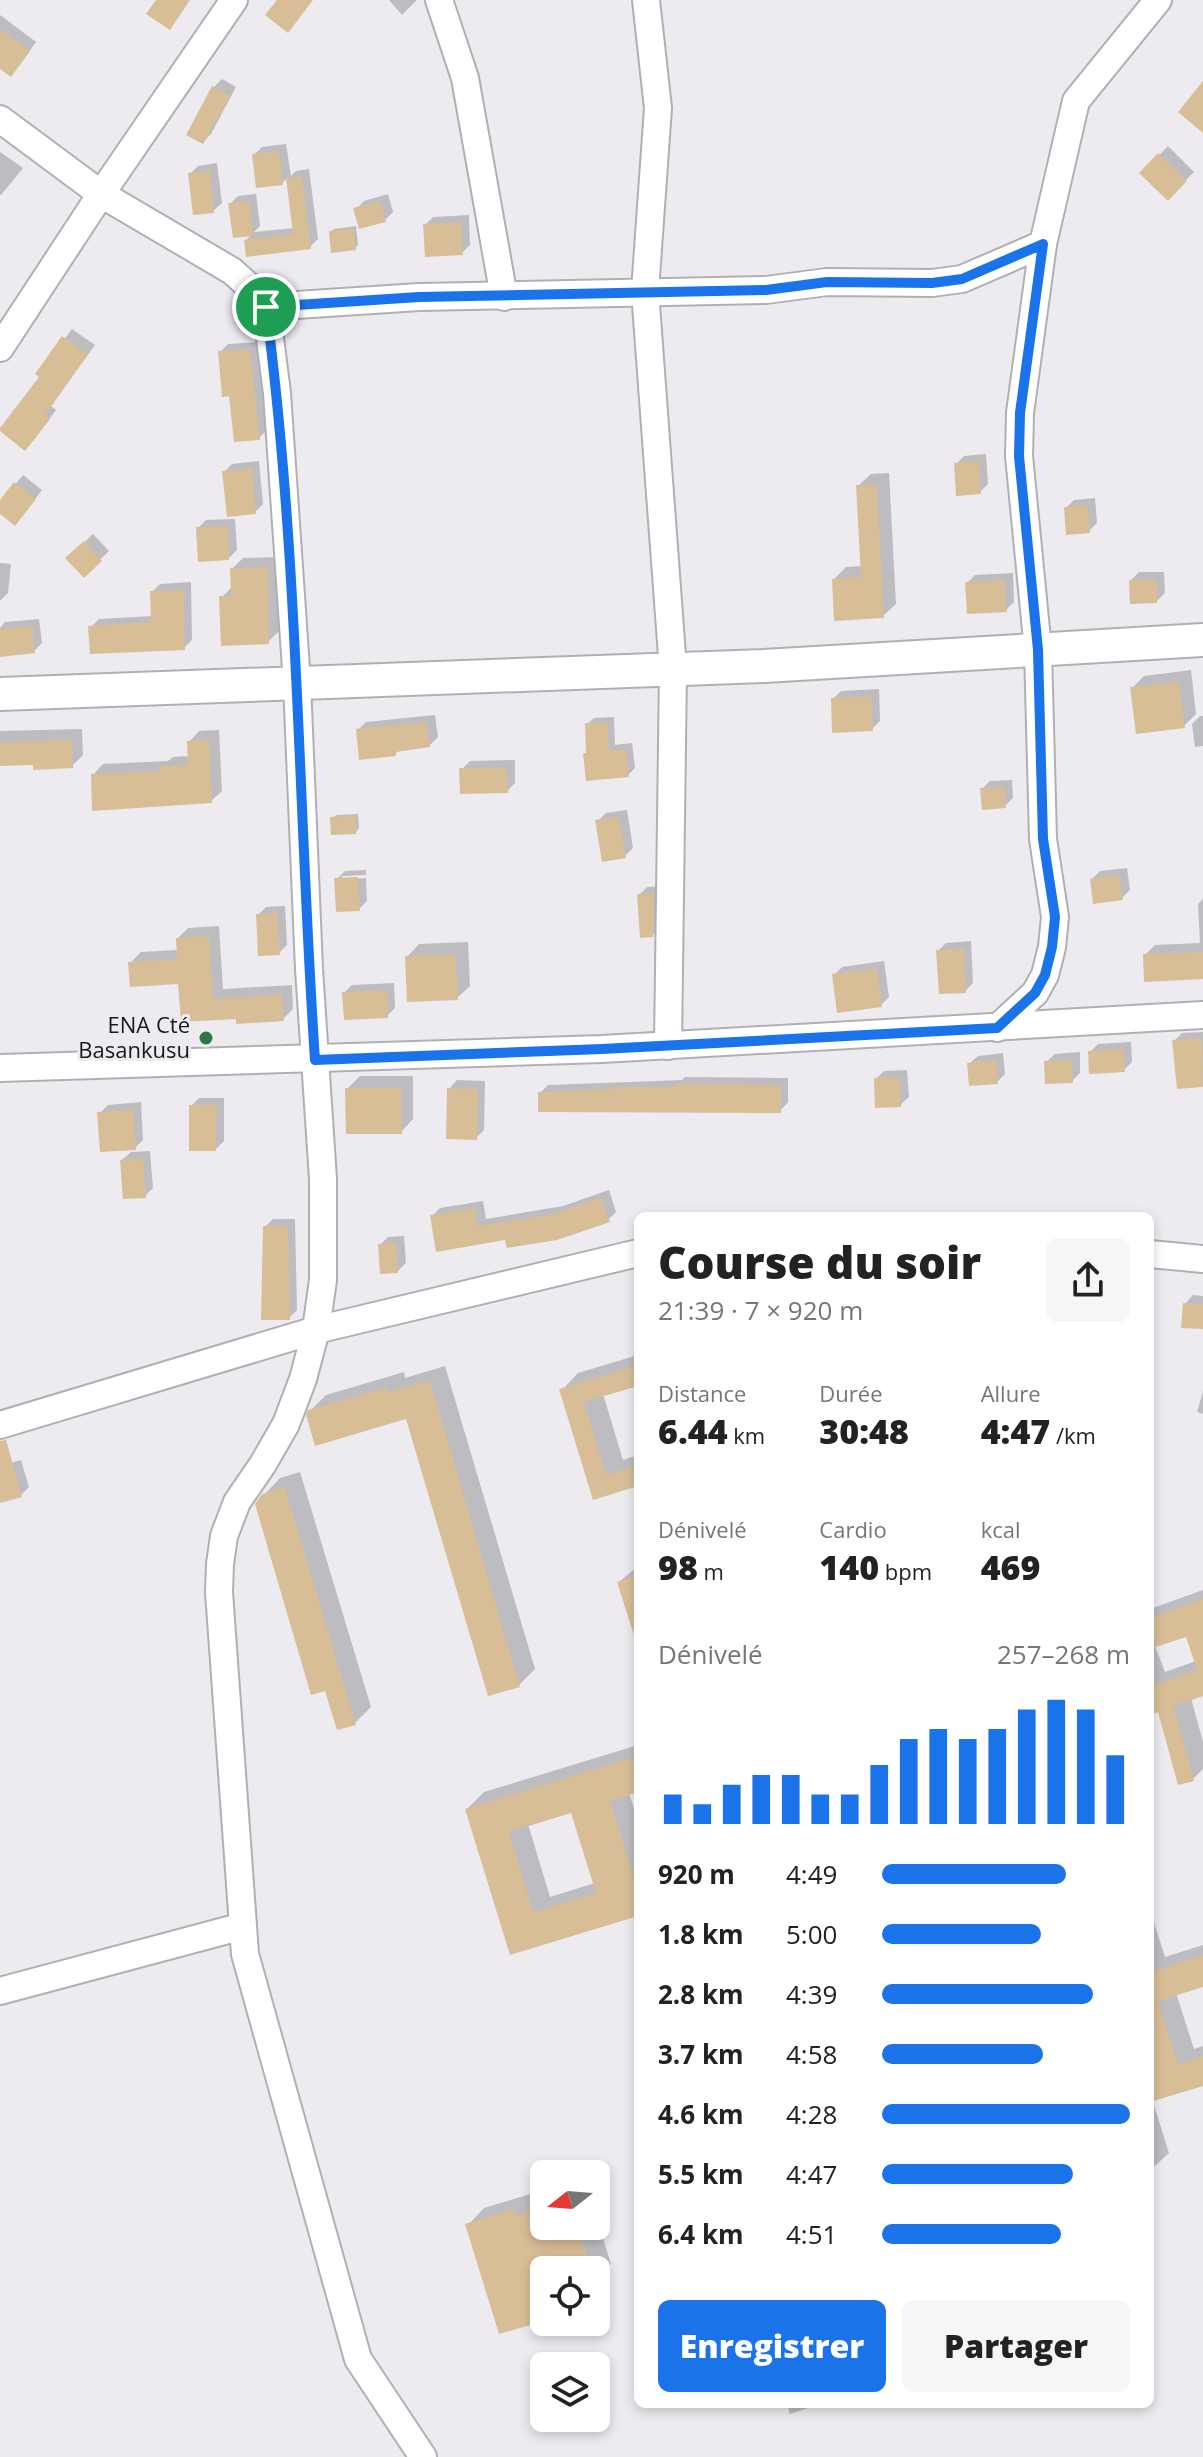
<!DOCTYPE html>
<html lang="fr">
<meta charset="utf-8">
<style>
:root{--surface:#fff;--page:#f6f6f6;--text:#222;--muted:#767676;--accent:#1a73e8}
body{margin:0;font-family:"Open Sans",sans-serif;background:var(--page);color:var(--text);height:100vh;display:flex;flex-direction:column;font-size:30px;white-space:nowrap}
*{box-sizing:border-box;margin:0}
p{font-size:26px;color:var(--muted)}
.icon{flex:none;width:44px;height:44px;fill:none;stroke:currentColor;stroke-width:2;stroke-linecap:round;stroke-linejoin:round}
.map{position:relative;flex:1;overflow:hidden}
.drawer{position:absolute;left:634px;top:1212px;width:520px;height:1196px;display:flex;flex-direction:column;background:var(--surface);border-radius:12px;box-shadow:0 4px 12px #0003}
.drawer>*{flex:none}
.needle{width:52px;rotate:253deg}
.controls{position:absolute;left:530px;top:2160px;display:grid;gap:16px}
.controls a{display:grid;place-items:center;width:80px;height:80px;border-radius:12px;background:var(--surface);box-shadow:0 4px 12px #0003;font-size:40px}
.pin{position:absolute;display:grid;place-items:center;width:68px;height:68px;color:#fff;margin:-34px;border:4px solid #fff;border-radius:50%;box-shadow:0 2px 8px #0007}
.round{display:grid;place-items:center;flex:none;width:84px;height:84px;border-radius:12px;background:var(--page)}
.overview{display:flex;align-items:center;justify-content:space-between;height:136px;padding:0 24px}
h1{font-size:44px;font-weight:800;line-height:60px}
.metrics{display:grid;grid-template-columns:repeat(3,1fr);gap:12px;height:136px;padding:8px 24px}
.metrics div{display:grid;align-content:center}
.metrics b{font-size:34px;font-weight:800}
.metrics small{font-size:22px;font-weight:400}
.metrics p{font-size:22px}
.chart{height:224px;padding:16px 24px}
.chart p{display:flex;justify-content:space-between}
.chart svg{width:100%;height:144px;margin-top:8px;stroke:var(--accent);stroke-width:6}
.action{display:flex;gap:16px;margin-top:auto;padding:16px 24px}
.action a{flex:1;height:92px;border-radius:12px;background:var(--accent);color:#fff;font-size:32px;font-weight:800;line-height:92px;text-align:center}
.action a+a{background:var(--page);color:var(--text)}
ul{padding:0 24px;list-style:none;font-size:26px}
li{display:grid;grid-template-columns:128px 96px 1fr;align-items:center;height:60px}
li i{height:20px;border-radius:10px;background:var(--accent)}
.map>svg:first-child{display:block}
</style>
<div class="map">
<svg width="1203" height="2457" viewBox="0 0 1203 2457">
<rect width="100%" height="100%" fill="#edebf0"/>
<!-- shadow -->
<g fill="#0003" fill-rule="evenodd">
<path d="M389 0H417L402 15Z"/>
<path d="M0 15 36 42 19 66H0Z"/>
<path d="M222 79 236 87 211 134 203 142 214 87Z"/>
<path d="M286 144 291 176 296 171 309 169 318 239 310 247 246 240 252 234 230 204 238 196 256 194 260 226 254 232 294 228 288 177 282 183 254 155 262 147Z"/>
<path d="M1168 146 1194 172 1168 198 1142 173Z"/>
<path d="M0 152 23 168 1 195H0Z"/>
<path d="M217 163 222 203 213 211 190 174 198 166Z"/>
<path d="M388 194 393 212 385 220 356 209 364 201Z"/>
<path d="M469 215 470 245 462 253 425 225 433 217Z"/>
<path d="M356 226 358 245 355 248 331 232 334 229Z"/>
<path d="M72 329 95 345 51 406 56 410 33 441 42 377 38 374Z"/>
<path d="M258 342 267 430 259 438 220 352 228 344Z"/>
<path d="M986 454 988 484 980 492 956 464 964 456Z"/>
<path d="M259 461 263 504 255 512 224 472 232 464Z"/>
<path d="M889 473 896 604 883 616 834 579 846 567 862 566 858 486 871 474Z"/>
<path d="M23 475 42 490 23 515 0 511V503Z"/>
<path d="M1095 498 1097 523 1089 531 1066 508 1074 500Z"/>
<path d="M235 519 237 550 229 558 198 528 206 520Z"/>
<path d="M93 534 109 551 84 575 68 558Z"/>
<path d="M278 557 279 631 268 642 222 597 233 586 232 569 243 558Z"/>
<path d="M0 563 11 564 8 593 0 601Z"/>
<path d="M1139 572H1164L1165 593 1157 601 1131 580Z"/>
<path d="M1013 573 1014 602 1006 610 967 583 975 575Z"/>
<path d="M191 582 192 640 184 648 91 627 99 619 153 616 152 592 160 584Z"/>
<path d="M39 619 42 643 34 651 0 655V628L5 622Z"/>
<path d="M1191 670 1196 714 1184 726 1132 688 1144 676Z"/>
<path d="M879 689 880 721 872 729 833 699 841 691Z"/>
<path d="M435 715 438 737 430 745 400 749 395 754 358 730 366 722Z"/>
<path d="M1200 716H1203V746L1195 747 1192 724Z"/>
<path d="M614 717 615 745 632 743 635 768 628 775 588 752 587 724 594 718Z"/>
<path d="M82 729 83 755 72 766 35 763 0 764V731Z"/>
<path d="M219 730 222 791 211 801 93 775 103 764 168 761 173 757 190 756 189 742 199 731Z"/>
<path d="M515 760V783L507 791 462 769 470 761Z"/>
<path d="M1012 780 1013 798 1005 806 982 789 990 781Z"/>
<path d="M627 810 633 848 625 856 598 821 606 813Z"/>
<path d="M358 814 359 828 356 832 333 818 336 815Z"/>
<path d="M1127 868 1130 890 1122 898 1092 879 1100 871Z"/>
<path d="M366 870V875L342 876V880L366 878 367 901 359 909 337 879 345 871Z"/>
<path d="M661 886V927L653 935 639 895 647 887Z"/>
<path d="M1203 899V977L1145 955 1155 945 1200 943 1198 904Z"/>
<path d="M285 906 287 945 279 953 258 915 266 907Z"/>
<path d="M219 926 223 989 292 985 293 1009 283 1019 238 1017 180 982 131 962 141 952 178 950V938L188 928Z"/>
<path d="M971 941 973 983 965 991 938 951 946 943Z"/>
<path d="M468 942 470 986 457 998 407 957 419 944Z"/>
<path d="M884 961 889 997 881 1005 834 975 842 967Z"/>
<path d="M394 983 395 1008 387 1016 344 993 352 985Z"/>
<path d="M1203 1032V1085L1178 1087 1174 1041 1182 1033Z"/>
<path d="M1131 1042 1132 1062 1124 1070 1090 1052 1098 1044Z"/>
<path d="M1080 1052V1073L1072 1081 1046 1062 1055 1054Z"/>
<path d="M1003 1053 1005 1074 997 1082 969 1064 978 1056Z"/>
<path d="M907 1070 909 1097 900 1105 876 1079 884 1071Z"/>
<path d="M360 1076H413V1119L401 1132 347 1089Z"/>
<path d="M685 1077 788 1078V1102L780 1111 540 1093 548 1085 682 1080Z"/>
<path d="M457 1080 485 1081 484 1130 476 1138 449 1089Z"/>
<path d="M199 1098H224V1141L216 1149 191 1106Z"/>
<path d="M141 1102 143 1140 135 1148 100 1113 108 1105Z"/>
<path d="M150 1151 153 1188 145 1196 122 1160 131 1152Z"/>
<path d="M609 1190 616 1212 608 1220 507 1238 432 1216 440 1208 483 1201 486 1219 563 1206Z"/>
<path d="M273 1219H295L297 1310 289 1318 265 1227Z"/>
<path d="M404 1236 406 1263 398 1271 380 1245 388 1237Z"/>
<path d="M1193 1295 1203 1296V1327L1185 1304Z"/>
<path d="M638 1355V1383L603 1394 623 1460 638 1455V1484L594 1497 562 1390 578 1373Z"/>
<path d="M445 1366 535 1669 519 1685 407 1417 310 1411 326 1395 404 1372 405 1378Z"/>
<path d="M1203 1391V1414L1197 1412Z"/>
<path d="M21 1460 29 1487 21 1495 0 1501V1466Z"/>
<path d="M300 1472 371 1707 355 1723 326 1688 264 1495 280 1478Z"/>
<path d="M638 1566V1641L619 1582Z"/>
<path d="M1203 1590V1694L1191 1698 1203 1742V1769L1193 1779 1160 1709 1150 1713V1609ZM1187 1634 1196 1661 1165 1672 1155 1646Z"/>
<path d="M638 1745V1790L629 1793 638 1822V1914L511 1953 467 1809 484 1792ZM572 1810 595 1883 550 1897 528 1824Z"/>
<path d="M1150 1910 1165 1957 1203 1945V1985L1176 1993 1194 2049 1203 2046V2083L1152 2099 1169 2153 1156 2165 1150 2167Z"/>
<path d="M530 2194 532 2201 544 2197V2226H596V2215L611 2264 596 2279V2270H544V2319L468 2225 484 2208Z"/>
<path d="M787 2404H820L790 2414Z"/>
</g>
<!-- building -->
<g fill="#d7be96" fill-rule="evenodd">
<path d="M156 0H190L170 30 146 14Z"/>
<path d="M277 0H313L288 33 265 15Z"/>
<path d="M0 29 30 51 11 77 0 69Z"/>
<path d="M1203 81V133L1178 112Z"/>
<path d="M212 86 230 96 203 144 186 135Z"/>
<path d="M279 151 283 185 256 188 252 154Z"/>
<path d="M1158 153 1187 181 1168 201 1139 173Z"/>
<path d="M210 170 214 213 193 215 188 173Z"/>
<path d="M302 176 311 249 246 257 244 240 293 234 286 178Z"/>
<path d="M249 201 253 236 233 238 228 203Z"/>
<path d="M380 201 386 222 359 229 353 208Z"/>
<path d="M461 222 463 255 425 257 423 224Z"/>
<path d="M354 229 356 250 331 253 329 231Z"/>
<path d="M62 336 88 354 45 415 50 419 25 451 0 431V428L39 377 35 374Z"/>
<path d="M250 349 260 440 234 442 229 396 222 397 218 351Z"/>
<path d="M979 461 981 494 956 496 954 463Z"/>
<path d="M252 468 256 514 227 517 222 471Z"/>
<path d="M14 482 36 499 15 526 0 514V500Z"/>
<path d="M856 485H877L884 618 834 621 832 579 861 577Z"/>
<path d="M1088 505 1090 533 1066 535 1064 507Z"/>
<path d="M228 526 229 560 198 562 196 527Z"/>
<path d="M84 541 102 561 84 578 65 558Z"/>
<path d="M268 567 269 644 221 646 219 596H231L230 568Z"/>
<path d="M1157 579V603L1130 604 1129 580Z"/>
<path d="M1005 580 1007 612 967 614 965 582Z"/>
<path d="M184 590 185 650 90 654 88 626 151 622 150 591Z"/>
<path d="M32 626 35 653 0 657V629Z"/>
<path d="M1179 681 1185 728 1136 734 1130 687Z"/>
<path d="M871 696 873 731 832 733 831 698Z"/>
<path d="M427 722 430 747 396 752V756L359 760 356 729Z"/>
<path d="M585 723H608L609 751 626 749 629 777 586 781 583 753H586Z"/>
<path d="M72 739 73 768 33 770V765L0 766V743Z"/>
<path d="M209 740 212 803 92 811 91 774 160 771V766L188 765 187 741Z"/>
<path d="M459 768H507L508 793 460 794Z"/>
<path d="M1005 787 1006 808 982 810 980 788Z"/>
<path d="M356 816V834L331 835 330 817Z"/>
<path d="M619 817 626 858 602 862 595 820Z"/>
<path d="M1119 875 1123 900 1093 904 1090 879Z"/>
<path d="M358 877 360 911 336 912 334 878Z"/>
<path d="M654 893 653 937 640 938 637 894Z"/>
<path d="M278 913 280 955 258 956 256 914Z"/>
<path d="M209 936 213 999 282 994 284 1021 236 1024V1019L181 1022 178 984 130 987 128 962 177 959 176 938Z"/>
<path d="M964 948 966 993 939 994 936 950Z"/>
<path d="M1203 952V979L1144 982 1143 954Z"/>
<path d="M456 954 458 1000 407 1002 405 956Z"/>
<path d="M877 968 882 1007 837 1013 832 974Z"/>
<path d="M387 990 388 1018 344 1020 342 992Z"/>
<path d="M1202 1038 1203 1087 1177 1089 1172 1040Z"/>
<path d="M1123 1049 1125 1072 1089 1074 1088 1051Z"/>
<path d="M996 1060 998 1084 969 1086 967 1063Z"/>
<path d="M1072 1060 1073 1083 1045 1084 1044 1061Z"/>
<path d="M900 1077 901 1107 875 1108 874 1078Z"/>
<path d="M675 1084 781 1085V1113L538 1112V1092L613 1089V1087H675Z"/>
<path d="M345 1088H401L402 1134H346Z"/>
<path d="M447 1088 478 1089 477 1140 446 1139Z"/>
<path d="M189 1105H217L216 1151H189Z"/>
<path d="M133 1109 136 1150 100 1152 97 1112Z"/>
<path d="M143 1158 146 1198 123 1199 120 1160Z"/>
<path d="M601 1197 610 1222 557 1240 507 1248 505 1240 436 1252 430 1215 475 1208 478 1226 554 1214Z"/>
<path d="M263 1226H288L290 1320H261Z"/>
<path d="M396 1243 398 1273 380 1274 378 1244Z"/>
<path d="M1183 1303 1203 1304V1329L1181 1328Z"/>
<path d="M638 1365V1386L584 1402 606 1475 638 1465V1486L593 1500 559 1389Z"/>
<path d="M430 1380 520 1687 488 1696 406 1419 315 1446 306 1415 308 1410 388 1387 390 1392Z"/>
<path d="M6 1440 22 1497 0 1503V1441Z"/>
<path d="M285 1487 356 1725 337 1730 325 1691 311 1695 255 1504 262 1494Z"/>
<path d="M638 1575V1635H634L617 1582Z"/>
<path d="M1203 1599V1696L1174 1706 1194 1781 1178 1785 1158 1712 1150 1715V1686L1197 1670 1186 1637 1150 1649V1618Z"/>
<path d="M638 1756V1792L610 1801 635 1881 638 1880V1916L510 1955 465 1809ZM571 1813 596 1893 533 1912 509 1832Z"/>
<path d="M1203 1955V1987L1158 2001 1178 2064 1203 2056V2086L1150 2102V1972Z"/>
<path d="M544 2207V2226H578L591 2270H544V2321L499 2334 465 2224 513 2209 515 2216Z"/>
</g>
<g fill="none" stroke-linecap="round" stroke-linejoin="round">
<!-- minor casing -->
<g stroke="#b1afb4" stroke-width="30">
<g id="minor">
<path d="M439 0 465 78 504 297"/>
<path d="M646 0 658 108 645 291 673 669 668 1046"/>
<path d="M0 119 101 194 232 271 254 291 266 307 277 393 297 683 309 969 323 1179V1280L316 1330 303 1379 286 1424 263 1464 237 1502 224 1536 220 1564 219 1592 245 1954 358 2359 423 2457"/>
<path d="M266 307 419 297 766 290 827 282 932 283 962 279 1043 244"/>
<path d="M0 348 101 194 234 0"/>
<path d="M997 1028 1035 993 1045 975 1052 947 1055 917 1043 839 1038 650 1019 456 1020 413 1043 244 1076 101 1158 0"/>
<path d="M0 1068 602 1049 1203 1015"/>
<path d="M1150 1254 1203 1259"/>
<path d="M0 1425 316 1330 638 1253"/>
<path d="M0 1991 243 1926"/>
</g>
</g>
<!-- tertiary casing -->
<g stroke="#b1afb4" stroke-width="36">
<path id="tertiary" d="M0 694 764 666 1203 640"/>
</g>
<!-- minor -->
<use href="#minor" stroke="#fff" stroke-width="26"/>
<!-- tertiary -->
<use href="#tertiary" stroke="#fff" stroke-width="32"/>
</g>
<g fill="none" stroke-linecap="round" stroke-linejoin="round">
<!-- route casing -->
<g stroke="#fff" stroke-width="16">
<path id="route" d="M1043 244 1020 413 1019 456 1038 650 1043 839 1055 917 1052 947 1045 975 1035 993 997 1028 602 1049 315 1060C298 809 299 557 266 307L419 297 766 290 827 282 932 283 962 279Z"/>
</g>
<!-- route -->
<use href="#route" stroke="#1a73e8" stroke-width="10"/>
</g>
<!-- markers -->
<circle fill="#2b7745" stroke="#edebf0" stroke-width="3" cx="206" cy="1038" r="8"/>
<g text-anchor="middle" stroke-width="6" stroke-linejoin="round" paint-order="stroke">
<!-- poi labels -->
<g font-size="22" fill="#19181a" stroke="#edebf0" text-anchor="end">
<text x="190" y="1033">ENA Cté<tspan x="190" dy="25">Basankusu</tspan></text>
</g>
</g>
</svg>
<div class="controls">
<a><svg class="needle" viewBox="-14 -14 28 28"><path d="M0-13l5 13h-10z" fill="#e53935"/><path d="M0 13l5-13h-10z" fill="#767676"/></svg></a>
<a><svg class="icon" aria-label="locate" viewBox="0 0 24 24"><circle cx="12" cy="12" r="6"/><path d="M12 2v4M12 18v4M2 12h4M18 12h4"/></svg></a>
<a><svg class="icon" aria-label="layers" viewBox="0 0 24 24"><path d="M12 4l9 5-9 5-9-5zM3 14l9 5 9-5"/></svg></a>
</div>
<div class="pin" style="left:266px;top:307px;background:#1e9e55"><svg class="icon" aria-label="arrive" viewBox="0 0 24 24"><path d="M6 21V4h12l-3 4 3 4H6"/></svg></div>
<section class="drawer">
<div class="overview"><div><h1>Course du soir</h1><p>21:39 · 7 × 920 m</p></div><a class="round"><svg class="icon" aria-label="share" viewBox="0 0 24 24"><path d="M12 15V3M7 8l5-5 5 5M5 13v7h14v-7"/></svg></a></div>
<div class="metrics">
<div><p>Distance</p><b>6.44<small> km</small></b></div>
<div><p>Durée</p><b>30:48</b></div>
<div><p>Allure</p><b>4:47<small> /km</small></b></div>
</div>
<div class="metrics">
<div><p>Dénivelé</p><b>98<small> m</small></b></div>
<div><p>Cardio</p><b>140<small> bpm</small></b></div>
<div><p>kcal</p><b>469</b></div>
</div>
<div class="chart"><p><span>Dénivelé</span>257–268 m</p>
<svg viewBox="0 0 160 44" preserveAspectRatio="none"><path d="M5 44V35M15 44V38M25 44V32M35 44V29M45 44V29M55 44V35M65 44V35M75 44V26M85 44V18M95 44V15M105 44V18M115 44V15M125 44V9M135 44V6M145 44V9M155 44V23"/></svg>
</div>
<ul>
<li><b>920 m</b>4:49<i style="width:74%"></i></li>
<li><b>1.8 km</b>5:00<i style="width:64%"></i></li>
<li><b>2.8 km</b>4:39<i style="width:85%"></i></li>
<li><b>3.7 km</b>4:58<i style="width:65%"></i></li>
<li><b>4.6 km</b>4:28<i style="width:100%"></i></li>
<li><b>5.5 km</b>4:47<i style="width:77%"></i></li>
<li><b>6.4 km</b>4:51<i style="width:72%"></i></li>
</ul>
<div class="action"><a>Enregistrer</a><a>Partager</a></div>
</section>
</div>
